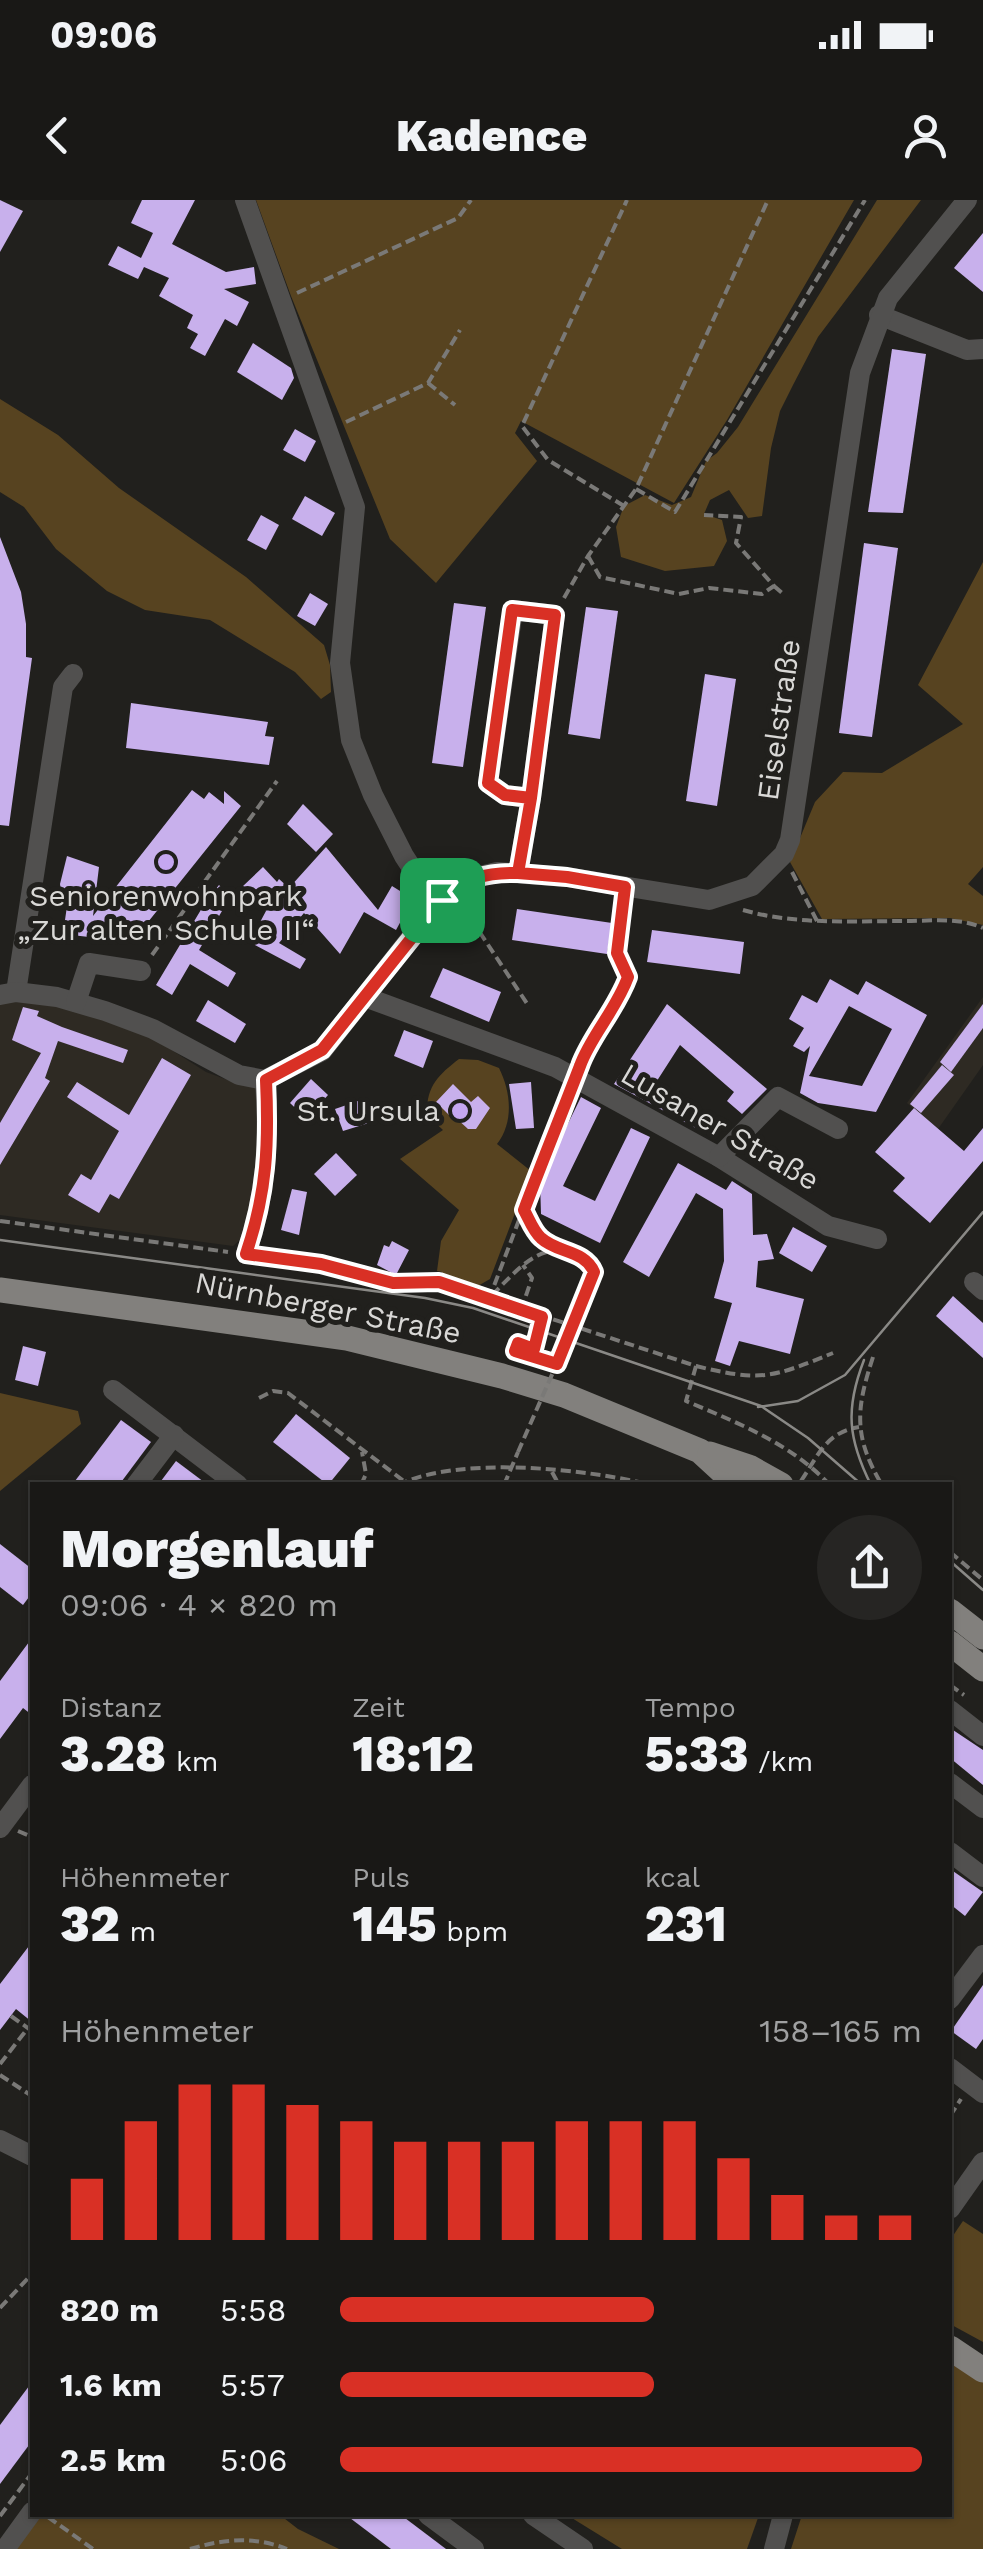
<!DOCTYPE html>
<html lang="de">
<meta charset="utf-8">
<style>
:root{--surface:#191816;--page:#262523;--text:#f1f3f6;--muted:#9fa0a1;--line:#373735;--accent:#d93025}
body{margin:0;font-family:"Work Sans",sans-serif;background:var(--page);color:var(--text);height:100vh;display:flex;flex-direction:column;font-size:38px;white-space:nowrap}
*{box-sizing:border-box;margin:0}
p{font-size:32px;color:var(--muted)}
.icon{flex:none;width:55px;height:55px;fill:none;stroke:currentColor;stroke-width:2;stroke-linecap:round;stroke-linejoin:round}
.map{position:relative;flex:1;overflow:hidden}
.panel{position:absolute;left:30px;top:1282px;width:922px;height:1035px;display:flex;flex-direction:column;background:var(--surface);border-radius:0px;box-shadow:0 2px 8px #0004,0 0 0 2px var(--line)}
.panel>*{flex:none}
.pin{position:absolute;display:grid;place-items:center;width:85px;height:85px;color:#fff;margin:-42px;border-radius:20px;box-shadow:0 5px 15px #0006}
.round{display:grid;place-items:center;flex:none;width:105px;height:105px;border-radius:52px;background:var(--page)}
.summary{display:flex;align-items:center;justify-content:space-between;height:170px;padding:0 30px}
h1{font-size:55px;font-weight:800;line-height:75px}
.metrics{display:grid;grid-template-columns:repeat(3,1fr);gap:15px;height:170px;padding:10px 30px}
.metrics div{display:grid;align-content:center}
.metrics b{font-size:50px;font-weight:800}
.metrics small{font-size:28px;font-weight:400}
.metrics p{font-size:28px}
.chart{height:280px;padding:20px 30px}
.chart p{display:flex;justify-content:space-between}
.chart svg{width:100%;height:180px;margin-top:10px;stroke:var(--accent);stroke-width:6}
ul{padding:0 30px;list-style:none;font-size:32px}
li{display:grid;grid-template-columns:160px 120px 1fr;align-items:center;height:75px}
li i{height:25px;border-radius:12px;background:var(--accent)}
.status{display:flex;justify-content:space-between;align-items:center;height:70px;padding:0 50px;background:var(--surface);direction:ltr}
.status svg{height:28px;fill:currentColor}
header{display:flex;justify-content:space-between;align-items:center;height:130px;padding:0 30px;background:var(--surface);font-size:45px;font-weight:800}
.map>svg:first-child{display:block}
</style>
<div class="status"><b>09:06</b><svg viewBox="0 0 49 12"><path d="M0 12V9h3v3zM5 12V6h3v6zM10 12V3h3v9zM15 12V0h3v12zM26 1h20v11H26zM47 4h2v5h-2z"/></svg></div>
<header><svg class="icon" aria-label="back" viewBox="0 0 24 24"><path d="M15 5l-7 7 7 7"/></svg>Kadence<svg class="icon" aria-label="person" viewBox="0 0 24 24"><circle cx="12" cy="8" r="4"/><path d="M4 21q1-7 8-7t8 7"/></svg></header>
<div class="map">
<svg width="983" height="2349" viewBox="0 0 983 2349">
<rect width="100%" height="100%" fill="#21201d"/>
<!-- built -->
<g fill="#2e2a23">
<path d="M983 797V865L938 929 907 903Z"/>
<path d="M0 800 55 802 142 831 206 872 236 883 260 886V965L243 1037 233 1046 0 1015Z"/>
</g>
<!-- green -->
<g fill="#574320">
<path d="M256 0H854L727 220 674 303 521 221 515 233 537 261 436 383 390 339 291 96Z"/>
<path d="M877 0H921L818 137 793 185 780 211 771 248 762 316 748 318 729 290 710 300 704 314 722 320 727 341 714 366 665 371 621 357 616 327 624 306 645 295 672 305 691 297 706 261 717 253 738 227Z"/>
<path d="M0 199 58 235 119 288 246 377 324 445 330 465 331 492 321 499 295 472 210 420 145 410 107 391 56 349 24 307 0 292Z"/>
<path d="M983 362V667L968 684 983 696V725L950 718 822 719 790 662 815 602 843 572 882 573 963 524 918 485Z"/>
<path d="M459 859 478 860 499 868C511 892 514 922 497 944L531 971 490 1079 476 1087 442 1076V1072L437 1071 441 1041 459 1010 400 959 443 930 427 915C426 887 438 875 459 859Z"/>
<path d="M0 1193 78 1211 81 1224 0 1291Z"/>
<path d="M963 2021 983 2034V2142L950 2124V2040Z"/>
<path d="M950 2163 983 2179V2349H791L802 2315H950Z"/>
<path d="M42 2315H280L298 2329 339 2349H16Z"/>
<path d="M567 2315H759L747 2349H622Z"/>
</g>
<!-- building -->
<g fill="#c8b0ec" fill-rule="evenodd">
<path d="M0 0 23 11 0 52Z"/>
<path d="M142 0H195L172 44 226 72 254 67 256 84 224 89 249 102 237 126 225 119 205 156 190 148 198 134 187 128 193 115 159 96 169 78 144 67 138 79 108 65 118 46 141 58 153 33 131 23Z"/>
<path d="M983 33V92L954 68Z"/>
<path d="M253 143 291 168 294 178 282 200 237 172Z"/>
<path d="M892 149 926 154 903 313 868 312Z"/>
<path d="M295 229 316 241 305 262 283 250Z"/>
<path d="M305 296 335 313 322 336 292 319Z"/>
<path d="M261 315 279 325 266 350 247 340Z"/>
<path d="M0 337 21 392 26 424V457L32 458 9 626 0 625Z"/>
<path d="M864 343 898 348 872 537 839 533Z"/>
<path d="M310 393 328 404 315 426 297 416Z"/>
<path d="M454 403 486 407 463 567 432 563Z"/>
<path d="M586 407 618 411 600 539 568 534Z"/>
<path d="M705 474 736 479 717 606 686 601Z"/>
<path d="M131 503 268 522 265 536 274 537 269 565 126 548Z"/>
<path d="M192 590 204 599 209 592 224 604V591L241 606 132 742 63 734 67 706 63 705 60 684 67 656 99 667 93 716Z"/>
<path d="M303 604 333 634 316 652 287 624Z"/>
<path d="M326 647 378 710 392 686 413 699 396 730 364 712 340 754 304 713 279 743 306 759 300 769 253 744 254 741 251 739 266 711 242 687 263 667 277 682 279 679 289 688Z"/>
<path d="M219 685 233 699 222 711 199 750 236 773 228 787 190 764 172 795 156 785 205 703Z"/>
<path d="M517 709 612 723 607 754 512 740Z"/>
<path d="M652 730 744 742 740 774 647 762Z"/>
<path d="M443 768 501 792 489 822 430 797Z"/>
<path d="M830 779 858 795 866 781 927 815 876 912 818 903 800 893 810 846 804 852 793 846 804 828 789 819 802 795 817 803ZM849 806 892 829 862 886 809 876Z"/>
<path d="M208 800 246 824 235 843 196 821Z"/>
<path d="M667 804 767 889 742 914 727 901 734 892 680 845 653 887 711 919 703 932 614 884Z"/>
<path d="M983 804V828L951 872 940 862Z"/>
<path d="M23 807 39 811 37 816 62 827 128 850 123 863 58 841 45 878 50 881 0 965V923L41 853 12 840Z"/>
<path d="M404 830 433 841 423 868 394 856Z"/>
<path d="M162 858 191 875 119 999 110 994 99 1013 68 995 81 974 91 980 119 931 67 897 77 882 129 915Z"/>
<path d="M942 865 954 875 921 913 910 904Z"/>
<path d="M311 879 328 895 307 919 290 903Z"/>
<path d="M531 882 534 928 516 929 509 884Z"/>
<path d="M453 884 471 902 478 896 490 908 476 929H468L456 918 454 920 436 902Z"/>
<path d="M581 897 601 908 563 986 595 1001 631 928 650 937 600 1043 541 1014 540 981Z"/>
<path d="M364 899 372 922 343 931 335 909Z"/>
<path d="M914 908 964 951 983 928V961L930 1023 893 991 905 978 875 952Z"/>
<path d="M336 953 357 975 335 996 314 974Z"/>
<path d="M678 963 726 990 732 981 752 994 753 1035 767 1034 774 1059 758 1061 756 1087 804 1099 790 1154 739 1141 730 1166 715 1161 732 1103 714 1098 724 1061 723 1009 696 993 649 1077 623 1062Z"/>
<path d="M292 989 307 992 299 1035 281 1030Z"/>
<path d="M793 1027 827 1046 812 1072 779 1053Z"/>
<path d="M392 1041 409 1050 396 1075 377 1065 384 1045 389 1047Z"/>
<path d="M953 1096 983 1123V1158L936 1116Z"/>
<path d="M23 1146 46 1152 38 1186 15 1180Z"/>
<path d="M296 1214 350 1258 328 1285 273 1242Z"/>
<path d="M121 1220 151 1242 119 1285H72Z"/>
<path d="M176 1261 208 1285H158Z"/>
<path d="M0 1344 32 1369V1393L23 1405 0 1387Z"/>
<path d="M32 1438V1515L23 1508 0 1539V1481Z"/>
<path d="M950 1528 983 1550V1585L950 1558Z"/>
<path d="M950 1669 983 1692 965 1716 950 1704Z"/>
<path d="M32 1742V1822L16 1809 0 1830V1784Z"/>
<path d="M983 1785V1839L976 1849 951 1831Z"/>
<path d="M32 2182V2241L0 2284V2225Z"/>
<path d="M346 2315H401L446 2349H391Z"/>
</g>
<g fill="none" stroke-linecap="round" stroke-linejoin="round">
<!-- path -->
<g stroke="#7a7977" stroke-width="4" stroke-dasharray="10 5" stroke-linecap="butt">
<path d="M297 93 458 18 471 0"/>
<path d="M428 183 455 205"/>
<path d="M346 222 428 183 460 130"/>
<path d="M636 289 675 312 865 0"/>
<path d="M624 306 548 260 522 226 627 0"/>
<path d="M588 356 600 377 679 394 709 388 762 394 774 386 736 343 741 317 704 315"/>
<path d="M774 386 782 393"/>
<path d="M564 398 588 356 636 289 768 0"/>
<path d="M792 672 817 721"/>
<path d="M463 707 528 805"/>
<path d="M743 710C795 725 852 721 906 721 931 721 960 717 983 728"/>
<path d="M152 755 277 581"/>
<path d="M582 862 618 802 628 777 617 753 623 706"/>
<path d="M524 1011 541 1038 556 1048"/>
<path d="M0 1021 228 1052"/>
<path d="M262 1057 321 1064 393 1083 439 1082 696 1166 686 1201C738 1223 790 1243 830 1285"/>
<path d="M492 1095C516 1072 539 1040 575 1054"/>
<path d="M489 1099 554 928 570 894"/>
<path d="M521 1110 532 1078 523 1065"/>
<path d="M543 1117 534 1149 518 1143 515 1151 557 1164"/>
<path d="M873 1157C856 1209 853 1236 882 1285"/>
<path d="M696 1166C762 1182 771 1178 833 1153"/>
<path d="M259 1198 273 1191 288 1193 409 1285"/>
<path d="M552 1272 559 1285"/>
<path d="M801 1281C818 1256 826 1232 859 1227"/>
<path d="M361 1285 366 1274 362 1252"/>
<path d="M398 1285C459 1255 587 1269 652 1285"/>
<path d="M504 1285 518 1252"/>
<path d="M950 1352 983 1380"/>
<path d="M950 1485 964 1495"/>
<path d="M18 1631 32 1637"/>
<path d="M11 1816 32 1831"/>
<path d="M0 1864 28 1828"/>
<path d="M0 1875 32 1896"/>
<path d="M950 1916 961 1899"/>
<path d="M0 2108 32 2074"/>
<path d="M0 2316 32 2273"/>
<path d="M48 2317 93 2349"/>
<path d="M190 2349C224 2339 254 2336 287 2349"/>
</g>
<!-- minor -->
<g stroke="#51504f" stroke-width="20">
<path d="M245 0 355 307 340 463 351 540 373 595 404 656 421 682 441 700"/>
<path d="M879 115 967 150 983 149"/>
<path d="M518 673 531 598 555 415 513 410 488 583 505 595 531 598"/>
<path d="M16 792 63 487 73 474"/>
<path d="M0 795 16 792 57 797 105 811 153 829 239 875 265 880 322 851 439 702 472 678 497 672 567 677 709 700 752 686 784 654 790 640 860 173 888 98 967 0"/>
<path d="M365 797 555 867 719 957 828 1026 877 1039"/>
<path d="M76 802 89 763 141 771"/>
<path d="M719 957 778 897 838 929"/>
<path d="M246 1054C267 992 269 944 265 880"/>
<path d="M974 1082 983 1090"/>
<path d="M113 1190 238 1285"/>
<path d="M136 1285 174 1235"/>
<path d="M950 1510 983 1536"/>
<path d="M950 1583 983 1608"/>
<path d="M0 1628 32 1585"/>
<path d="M950 1652 983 1677"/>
<path d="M950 1799 983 1755"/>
<path d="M950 1868 983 1893"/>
<path d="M0 1940 32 1956"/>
<path d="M950 2009 983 1962"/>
<path d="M428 2315 474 2349"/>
<path d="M533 2315 583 2349"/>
<path d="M5 2349 32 2312"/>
<path d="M774 2349 783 2315"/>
</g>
<!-- major -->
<g stroke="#82807d" stroke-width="25">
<path d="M0 1090 347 1138 502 1176 564 1195 700 1251 737 1285"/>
<path d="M710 1254 749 1267 781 1285"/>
<path d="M950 1411 983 1437"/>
<path d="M950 1443 983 1469"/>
<path d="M950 2148 983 2170"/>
</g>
<!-- tram -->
<g stroke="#8a8986" stroke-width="2.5">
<path d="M0 1040 425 1098 473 1108 761 1206 808 1238 862 1285"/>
<path d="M864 1160C845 1209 848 1239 871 1285"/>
<path d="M758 1207 798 1201 845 1175 983 1012"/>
<path d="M950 1361 983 1390"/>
</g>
<!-- path-bridge -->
<path stroke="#7a7977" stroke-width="4" stroke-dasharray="10 5" stroke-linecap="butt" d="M518 1252 594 1079 591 1064 575 1054"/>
</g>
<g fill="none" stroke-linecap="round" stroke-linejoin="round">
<!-- route casing -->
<g stroke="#fff" stroke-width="20">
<path id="route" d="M442 700 322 850 266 880C269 944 267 992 246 1054L321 1064 393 1083 439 1082 542 1117 534 1149 518 1143 515 1151 557 1164 594 1072C585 1050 557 1053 541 1038 533 1031 529 1019 524 1010 542 962 562 913 580 866 590 837 616 810 628 777L617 753 625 687 567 677 518 673 531 598 555 415 512 410 488 583 505 595 531 598 518 673C487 672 464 678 442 700"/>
</g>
<!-- route -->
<use href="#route" stroke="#d93025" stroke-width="12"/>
</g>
<!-- markers -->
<g fill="#c5a7f1" stroke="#21201d" stroke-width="4">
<circle cx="166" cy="662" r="10"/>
<circle cx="460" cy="911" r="10"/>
</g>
<g text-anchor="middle" stroke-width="10" stroke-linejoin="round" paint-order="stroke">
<!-- street labels -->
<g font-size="30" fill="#d9d8d6" stroke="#21201d">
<text transform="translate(779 520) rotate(-82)" y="10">Eiselstraße</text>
<text transform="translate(720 927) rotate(30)" y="10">Lusaner Straße</text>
<text transform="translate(328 1108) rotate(11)" y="10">Nürnberger Straße</text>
</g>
<!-- poi labels -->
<g font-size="30" fill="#d9d8d6" stroke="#21201d">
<text x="166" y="706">Seniorenwohnpark<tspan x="166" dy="34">„Zur alten Schule II“</tspan></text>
<text x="440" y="921" text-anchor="end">St. Ursula</text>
</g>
</g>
</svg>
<div class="pin" style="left:442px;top:700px;background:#1e9e55"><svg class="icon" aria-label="arrive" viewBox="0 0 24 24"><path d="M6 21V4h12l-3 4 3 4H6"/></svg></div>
<section class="panel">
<div class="summary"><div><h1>Morgenlauf</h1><p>09:06 · 4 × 820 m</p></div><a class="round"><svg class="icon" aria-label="share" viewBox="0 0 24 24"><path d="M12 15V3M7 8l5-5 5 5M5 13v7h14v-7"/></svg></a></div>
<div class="metrics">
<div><p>Distanz</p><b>3.28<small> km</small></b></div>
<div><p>Zeit</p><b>18:12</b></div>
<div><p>Tempo</p><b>5:33<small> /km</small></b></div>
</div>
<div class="metrics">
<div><p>Höhenmeter</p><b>32<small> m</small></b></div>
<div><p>Puls</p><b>145<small> bpm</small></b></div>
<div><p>kcal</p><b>231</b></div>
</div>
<div class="chart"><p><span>Höhenmeter</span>158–165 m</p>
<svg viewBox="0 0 160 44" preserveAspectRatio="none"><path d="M5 44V29M15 44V15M25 44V6M35 44V6M45 44V11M55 44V15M65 44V20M75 44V20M85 44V20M95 44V15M105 44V15M115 44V15M125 44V24M135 44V33M145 44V38M155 44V38"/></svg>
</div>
<ul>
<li><b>820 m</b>5:58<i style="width:54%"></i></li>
<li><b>1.6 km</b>5:57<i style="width:54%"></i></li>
<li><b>2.5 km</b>5:06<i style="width:100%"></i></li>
</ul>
</section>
</div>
